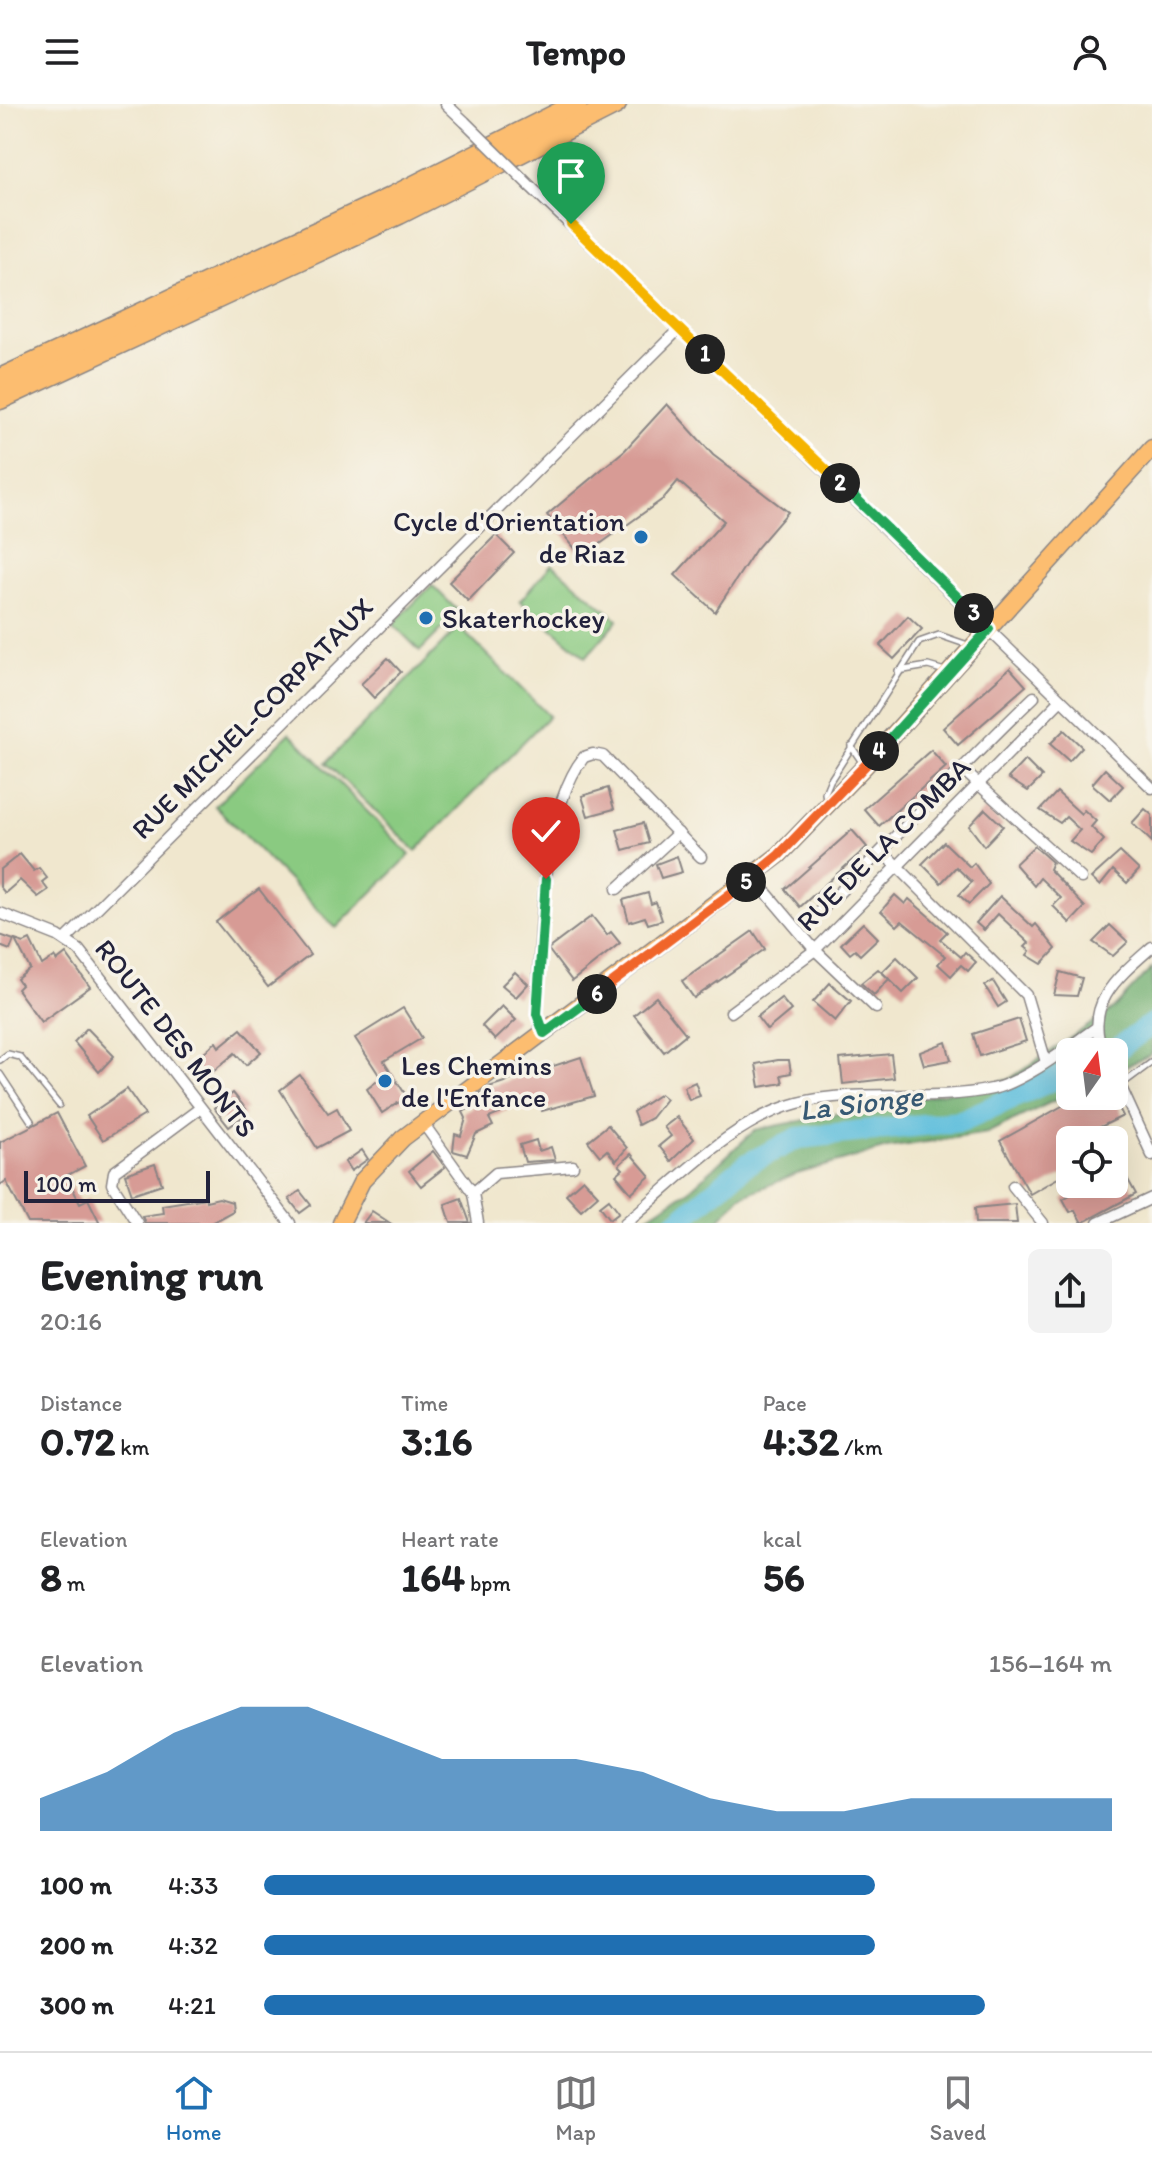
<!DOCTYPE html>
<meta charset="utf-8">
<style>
:root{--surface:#fff;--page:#f2f2f2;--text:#202124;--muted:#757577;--line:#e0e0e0;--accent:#1f6fb2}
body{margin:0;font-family:Itim,sans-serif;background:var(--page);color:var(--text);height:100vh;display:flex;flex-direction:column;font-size:30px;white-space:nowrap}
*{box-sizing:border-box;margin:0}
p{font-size:26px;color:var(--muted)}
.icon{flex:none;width:44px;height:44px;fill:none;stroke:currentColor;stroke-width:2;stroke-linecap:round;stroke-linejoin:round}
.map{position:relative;height:1119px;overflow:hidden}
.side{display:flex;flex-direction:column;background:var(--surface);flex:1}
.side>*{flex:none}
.needle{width:52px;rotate:14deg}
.buttons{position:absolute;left:1056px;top:934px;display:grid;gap:16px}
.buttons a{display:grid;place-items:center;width:72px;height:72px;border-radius:12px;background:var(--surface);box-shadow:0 8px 32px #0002;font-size:40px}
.scale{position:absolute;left:24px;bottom:20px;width:186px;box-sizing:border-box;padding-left:8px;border:4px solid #22223b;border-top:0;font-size:22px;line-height:28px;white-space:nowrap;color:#22223b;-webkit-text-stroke:6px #f7f3e8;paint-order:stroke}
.pin{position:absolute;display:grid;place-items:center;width:68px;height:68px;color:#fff;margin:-82px -34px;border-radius:50% 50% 50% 0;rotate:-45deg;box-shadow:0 0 8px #0007}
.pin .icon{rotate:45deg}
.km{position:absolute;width:40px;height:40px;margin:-20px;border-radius:50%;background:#222;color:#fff;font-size:22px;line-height:40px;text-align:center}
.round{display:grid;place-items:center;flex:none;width:84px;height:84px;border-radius:12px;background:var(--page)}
.head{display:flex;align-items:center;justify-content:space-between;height:136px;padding:0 40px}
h1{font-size:44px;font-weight:700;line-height:60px}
.metrics{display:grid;grid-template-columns:repeat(3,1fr);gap:12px;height:136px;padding:8px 40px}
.metrics div{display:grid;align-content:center}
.metrics b{font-size:40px;font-weight:700}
.metrics small{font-size:22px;font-weight:400}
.metrics p{font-size:22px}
.chart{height:224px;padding:16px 40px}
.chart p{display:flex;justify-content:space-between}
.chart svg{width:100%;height:144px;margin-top:8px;fill:var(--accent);opacity:.7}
ul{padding:0 40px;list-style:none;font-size:26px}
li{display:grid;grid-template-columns:128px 96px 1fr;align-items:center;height:60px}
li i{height:20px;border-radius:10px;background:var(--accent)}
header{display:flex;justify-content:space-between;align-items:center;height:104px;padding:0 40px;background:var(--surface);font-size:36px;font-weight:700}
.menu{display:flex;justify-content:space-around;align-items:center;height:112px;border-top:2px solid var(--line);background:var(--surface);font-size:22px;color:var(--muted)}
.menu a{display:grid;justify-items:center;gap:4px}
.menu .active{color:var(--accent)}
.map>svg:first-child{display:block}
</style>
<header><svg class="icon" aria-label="menu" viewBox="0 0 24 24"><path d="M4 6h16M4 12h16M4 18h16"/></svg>Tempo<svg class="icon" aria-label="person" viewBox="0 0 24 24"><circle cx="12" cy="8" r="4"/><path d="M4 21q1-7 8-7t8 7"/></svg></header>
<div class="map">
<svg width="1152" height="1119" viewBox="0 0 1152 1119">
<rect width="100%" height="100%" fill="#f7f3e8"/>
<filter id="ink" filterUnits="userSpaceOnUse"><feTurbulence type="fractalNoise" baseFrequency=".0125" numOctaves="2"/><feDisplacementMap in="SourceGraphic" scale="16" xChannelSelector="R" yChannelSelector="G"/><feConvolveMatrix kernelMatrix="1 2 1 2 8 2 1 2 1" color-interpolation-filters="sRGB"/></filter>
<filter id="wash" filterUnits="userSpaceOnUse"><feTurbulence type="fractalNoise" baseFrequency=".006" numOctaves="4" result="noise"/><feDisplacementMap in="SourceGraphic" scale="32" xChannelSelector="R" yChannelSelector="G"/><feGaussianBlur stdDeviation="1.8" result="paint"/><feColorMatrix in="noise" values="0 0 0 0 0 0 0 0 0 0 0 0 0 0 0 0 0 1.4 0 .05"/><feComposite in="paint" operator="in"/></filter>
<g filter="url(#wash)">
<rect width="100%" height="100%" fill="#f0e7ce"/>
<!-- green -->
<g fill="#8aca81" stroke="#56765e" stroke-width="2">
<path d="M552 460 618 516 586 553 520 497Z"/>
<path d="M432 481 459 508 420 547 393 520Z"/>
<path d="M459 523 549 612 416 747 326 659Z"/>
<path d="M290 629 410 751 336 824 215 702Z"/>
</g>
<!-- forest -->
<path fill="#6fae6f" stroke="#486855" stroke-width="2" d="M1152 864V948L1148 952 1114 968V948H1070V989L987 1029 887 1044 797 1070 741 1092 716 1119H638L692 1084 755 1026 1008 976 1113 905Z"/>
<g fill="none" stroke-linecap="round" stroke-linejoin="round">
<!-- river -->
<g stroke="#5dbedc" stroke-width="22">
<path d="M1113 948 1152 920"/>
<path d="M676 1119 747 1060 798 1034 961 1017 1070 968"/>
</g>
</g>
<g id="blocks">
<!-- building -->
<g fill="#d79b95">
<path d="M667 300 713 351 788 408 756 445 715 508 675 471 724 417 678 377 663 395 582 453 547 411 625 346Z"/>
<path d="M496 431 514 449 468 497 449 478Z"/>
<path d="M908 512 922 525 894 555 880 542Z"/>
<path d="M388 554 401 568 374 594 361 580Z"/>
<path d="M1010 564 1026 582 958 641 943 624Z"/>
<path d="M1064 626 1082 643 1069 657 1050 640Z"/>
<path d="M931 646 946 663 879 722 864 705Z"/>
<path d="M1025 656 1042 673 1028 687 1008 674Z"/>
<path d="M1105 665 1123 682 1110 696 1092 680Z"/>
<path d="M608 684 614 705 588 712 582 692Z"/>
<path d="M1057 688 1081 710 1084 706 1096 717 1091 723 1104 736 1091 751 1070 737 1080 726 1066 713 1060 719 1040 706Z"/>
<path d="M985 705 1003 722 984 742 969 722Z"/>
<path d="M1145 705 1152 711V738L1132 719Z"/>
<path d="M643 719 649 739 623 746 617 726Z"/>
<path d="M852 726 867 743 800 803 785 785Z"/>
<path d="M944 738 970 763 974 759 989 780 969 800 959 791 972 778 956 763 941 779 922 760Z"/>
<path d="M1034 742 1052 758 1049 765 1085 803 1070 819 1053 802 1061 794 1040 774 1034 782 1015 760Z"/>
<path d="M1120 748 1139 766 1127 779 1113 766 1100 782 1091 774Z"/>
<path d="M20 750 34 767 39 764 47 774 42 778 48 786 38 793 20 776 5 789 0 783V766Z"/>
<path d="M677 752 682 768 661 774 656 760Z"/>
<path d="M259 785 310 851 268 883 216 818Z"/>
<path d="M648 789 651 800 656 798 662 816 648 820 645 813 629 818 623 796Z"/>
<path d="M895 791 905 800 909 795 947 828 940 835 961 853 965 848 976 858 968 867 961 861 951 872 938 860 945 852 902 817 897 822 881 807Z"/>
<path d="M1000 792 1033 823 1036 820 1056 845 1042 860 1027 851 1030 847 1025 843 1029 839 998 810 984 826 976 819Z"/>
<path d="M592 812 607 831 611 828 620 839 572 877 548 845Z"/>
<path d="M863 819 878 834 860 851 855 846 850 850 841 840Z"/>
<path d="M1110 821 1128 838 1113 852 1093 838Z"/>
<path d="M753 827 765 845 694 894 682 877Z"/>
<path d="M0 831 14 836 10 846 0 842Z"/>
<path d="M15 836 24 839 30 836 42 861 54 853 57 857 66 850 90 883 41 918 17 885 21 881 17 875 30 865Z"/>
<path d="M897 853 918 874 903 889 882 868Z"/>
<path d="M878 865 889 875 874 891 861 879Z"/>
<path d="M515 868 528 880 516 893 502 881Z"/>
<path d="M1060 868 1082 874 1077 892 1054 891Z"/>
<path d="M993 877 1006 898 998 903 985 882Z"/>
<path d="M830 879 851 897 835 917 813 898Z"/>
<path d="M656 893 686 930 664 948 634 911Z"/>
<path d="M781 894 791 906 767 926 757 913Z"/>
<path d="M502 902 516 916 495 936 482 922Z"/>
<path d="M403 904 422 934 384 957 407 993 382 1009 367 985 381 974 355 934Z"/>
<path d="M1019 915 1026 937 980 952 973 930Z"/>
<path d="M87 924 114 952 99 968 74 938Z"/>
<path d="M241 925 261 948 246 961 235 949 203 976 190 960 216 938 219 943Z"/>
<path d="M946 938 951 956 924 961 920 948Z"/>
<path d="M891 950 894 974 843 980 840 955Z"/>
<path d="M581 953 594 992 542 1007 537 994 489 1014 493 1022 476 1030 467 1051 453 1047 455 1030 461 1032 466 1014 463 1008 481 998 478 991 489 983Z"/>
<path d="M778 956H789L791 969 781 971 783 979 760 983 756 960Z"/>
<path d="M300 971 328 1009 337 1004 349 1027 317 1044 280 986Z"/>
<path d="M695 978 700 992 689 996 684 983Z"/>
<path d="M127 985 145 1011 103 1036 87 1012Z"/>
<path d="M233 989 246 1005 242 1008 245 1011 229 1023 214 1004Z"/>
<path d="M660 990 666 995 651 1014 638 1021 633 1008Z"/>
<path d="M1089 992H1113L1123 1012 1090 1028 1094 1036H1070V1067L1030 1090 1000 1037 1071 997 1073 1000Z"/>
<path d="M57 1009 85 1062 66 1072 80 1099 88 1095 100 1119H28L6 1077 0 1081V1038Z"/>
<path d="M677 1013 694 1035 671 1057 659 1042 671 1032 664 1023Z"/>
<path d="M608 1021 627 1044 616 1057 607 1046 600 1052 588 1037Z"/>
<path d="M536 1036 539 1047 551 1043 555 1056 525 1058 520 1041Z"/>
<path d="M362 1046 368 1055 351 1067 345 1058Z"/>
<path d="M433 1047 445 1063 421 1082 409 1067Z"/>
<path d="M631 1050 650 1072 631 1089 616 1071 623 1065 619 1061Z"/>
<path d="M155 1060 162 1080 132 1090 125 1070Z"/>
<path d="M1121 1063 1136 1090 1082 1119 1075 1106 1070 1108 1063 1095 1090 1080H1114V1067Z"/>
<path d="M583 1075 598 1091 581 1106 566 1090Z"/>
<path d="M300 1087 311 1101 300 1109 289 1095Z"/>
<path d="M206 1094V1097L219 1094 232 1098 233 1107 211 1119H145L142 1112 163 1109 162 1101Z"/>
<path d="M461 1094 470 1119H451L445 1100Z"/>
<path d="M609 1095 619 1108 610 1115 600 1102Z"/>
<path d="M1015 1100 1017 1119H976L975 1104Z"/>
<path d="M372 1107 390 1119H363Z"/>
</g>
</g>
</g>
<g filter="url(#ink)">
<use href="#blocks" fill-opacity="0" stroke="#898484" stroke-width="2"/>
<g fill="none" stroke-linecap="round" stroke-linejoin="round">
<!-- service casing -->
<g stroke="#898484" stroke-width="8">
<g id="service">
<path d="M898 567 928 562 945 567"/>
<path d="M851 642 864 661"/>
<path d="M826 695 825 689 830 677 919 538 939 531 968 541"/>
<path d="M0 956 8 950 20 953 59 1001"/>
<path d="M0 970 31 1017"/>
<path d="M1121 981 1152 958"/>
</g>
</g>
<!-- minor casing -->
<g stroke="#898484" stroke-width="13">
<g id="minor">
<path d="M446 0 465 18"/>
<path d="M531 83 679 225"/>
<path d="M962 665 1081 774"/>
<path d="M883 748 1026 891 1046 958"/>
<path d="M753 773 815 846 876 904"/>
<path d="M617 785 678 729"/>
<path d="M0 809 58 832 79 846 290 1119"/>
<path d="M816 811C891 741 959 664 1034 593"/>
<path d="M65 836 679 225 1152 684"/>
<path d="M731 908 815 846 1061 596"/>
<path d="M544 929 537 910C540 843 541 706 584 653L593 650 603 652 701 753"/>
<path d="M1103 948C1083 900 1119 872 1152 843"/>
<path d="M1114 968 1152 1051"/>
<path d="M423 1019 473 1089 478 1119"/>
<path d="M1013 1082 1043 1119"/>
<path d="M473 1089 496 1069 573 1062"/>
<path d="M137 1119 112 1080 114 1068 199 1005"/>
<path d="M625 1119C677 1077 732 1016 798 999 861 983 928 999 992 985 1025 978 1068 943 1096 924"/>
<path d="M1098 1119 1152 1094"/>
</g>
</g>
<!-- primary casing -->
<g stroke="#898484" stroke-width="19">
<path id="primary" d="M341 1119 362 1077 403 1034 779 751 865 662 1152 344"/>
</g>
<!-- motorway casing -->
<g stroke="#898484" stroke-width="23">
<g id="motorway">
<path d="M0 275 392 93 577 0"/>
<path d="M0 295 399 110 616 0"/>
</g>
</g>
<!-- service -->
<use href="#service" stroke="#fff" stroke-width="5"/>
<!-- minor -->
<use href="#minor" stroke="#fff" stroke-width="10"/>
<!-- primary -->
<use href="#primary" stroke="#fcbd6f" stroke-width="16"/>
<!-- motorway -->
<use href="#motorway" stroke="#fcbd6f" stroke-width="20"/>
<!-- minor-bridge casing -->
<g stroke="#898484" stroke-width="13" stroke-linecap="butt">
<path id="minor-bridge" d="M465 18 531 83"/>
</g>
<!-- minor-bridge -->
<use href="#minor-bridge" stroke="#fff" stroke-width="10"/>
</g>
</g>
<g fill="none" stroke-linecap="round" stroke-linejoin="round" filter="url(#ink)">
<!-- split-1 casing -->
<g stroke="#fff" stroke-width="16">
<path id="split-1" d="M571 120 705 250"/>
</g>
<!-- split-2 casing -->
<g stroke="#fff" stroke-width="16">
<path id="split-2" d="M705 250 840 379"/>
</g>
<!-- split-3 casing -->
<g stroke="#fff" stroke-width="16">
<path id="split-3" d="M840 379 974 509"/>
</g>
<!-- split-4 casing -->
<g stroke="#fff" stroke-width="16">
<path id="split-4" d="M879 647 989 525 974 509"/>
</g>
<!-- split-5 casing -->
<g stroke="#fff" stroke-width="16">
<path id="split-5" d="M746 778 779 751 879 647"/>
</g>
<!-- split-6 casing -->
<g stroke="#fff" stroke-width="16">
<path id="split-6" d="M597 890 746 778"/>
</g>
<!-- split-7 casing -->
<g stroke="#fff" stroke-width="16">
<path id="split-7" d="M546 775 537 910 544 929 597 890"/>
</g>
<!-- split-1 -->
<use href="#split-1" stroke="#f5b400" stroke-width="10"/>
<!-- split-2 -->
<use href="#split-2" stroke="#f5b400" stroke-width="10"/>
<!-- split-3 -->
<use href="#split-3" stroke="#22a559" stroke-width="10"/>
<!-- split-4 -->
<use href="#split-4" stroke="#22a559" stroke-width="10"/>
<!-- split-5 -->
<use href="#split-5" stroke="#f0652b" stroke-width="10"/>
<!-- split-6 -->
<use href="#split-6" stroke="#f0652b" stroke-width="10"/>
<!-- split-7 -->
<use href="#split-7" stroke="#22a559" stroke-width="10"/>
</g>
<!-- markers -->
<g fill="#1f6fb2" stroke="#f7f3e8" stroke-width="3">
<circle cx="641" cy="433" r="8"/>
<circle cx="426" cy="514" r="8"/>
<circle cx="385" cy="977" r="8"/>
</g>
<g text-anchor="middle" stroke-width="7" stroke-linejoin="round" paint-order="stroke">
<!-- poi labels -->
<g font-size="28" fill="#22223b" stroke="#f7f3e8" text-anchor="start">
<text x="625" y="427" text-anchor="end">Cycle d'Orientation<tspan x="625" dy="32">de Riaz</tspan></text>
<text x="442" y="524">Skaterhockey</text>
<text x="401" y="971">Les Chemins<tspan x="401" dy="32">de l'Enfance</tspan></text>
</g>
<!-- street labels -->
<g font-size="28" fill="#22223b" stroke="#f7f3e8">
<text transform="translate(252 614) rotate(-45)" y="10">RUE MICHEL-CORPATAUX</text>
<text transform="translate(883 740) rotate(-45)" y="10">RUE DE LA COMBA</text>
<text transform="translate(176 934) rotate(52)" y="10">ROUTE DES MONTS</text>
</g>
<!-- water labels -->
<g font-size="30" font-style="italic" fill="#375973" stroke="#f7f3e8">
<text transform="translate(861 999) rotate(-7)" y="10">La Sionge</text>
</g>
</g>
</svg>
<div class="buttons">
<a><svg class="needle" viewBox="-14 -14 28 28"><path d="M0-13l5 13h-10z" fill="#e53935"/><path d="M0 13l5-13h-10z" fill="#757577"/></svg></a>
<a><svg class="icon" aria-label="locate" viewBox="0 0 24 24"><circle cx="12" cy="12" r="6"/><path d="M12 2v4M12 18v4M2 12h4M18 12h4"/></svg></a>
</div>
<div class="scale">100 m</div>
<div class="pin" style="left:571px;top:120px;background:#1e9e55"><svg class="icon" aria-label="arrive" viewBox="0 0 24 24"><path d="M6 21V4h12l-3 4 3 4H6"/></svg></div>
<div class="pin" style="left:546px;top:775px;background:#d93025"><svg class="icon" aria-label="check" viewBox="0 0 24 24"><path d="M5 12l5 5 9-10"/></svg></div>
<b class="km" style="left:705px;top:250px">1</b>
<b class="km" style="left:840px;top:379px">2</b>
<b class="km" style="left:974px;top:509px">3</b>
<b class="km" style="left:879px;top:647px">4</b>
<b class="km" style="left:746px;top:778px">5</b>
<b class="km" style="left:597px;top:890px">6</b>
</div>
<section class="side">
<div class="head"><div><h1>Evening run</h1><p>20:16</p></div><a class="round"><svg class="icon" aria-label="share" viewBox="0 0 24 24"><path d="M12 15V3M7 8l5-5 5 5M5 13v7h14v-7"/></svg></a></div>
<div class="metrics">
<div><p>Distance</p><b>0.72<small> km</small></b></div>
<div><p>Time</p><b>3:16</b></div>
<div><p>Pace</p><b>4:32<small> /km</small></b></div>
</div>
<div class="metrics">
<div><p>Elevation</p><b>8<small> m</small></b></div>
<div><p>Heart rate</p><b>164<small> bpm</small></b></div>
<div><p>kcal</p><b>56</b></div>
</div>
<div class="chart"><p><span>Elevation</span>156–164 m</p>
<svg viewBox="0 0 160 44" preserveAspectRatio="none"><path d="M0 44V34L10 26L20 14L30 6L40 6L50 14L60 22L70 22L80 22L90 26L100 34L110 38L120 38L130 34L140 34L150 34L160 34V44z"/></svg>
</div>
<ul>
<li><b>100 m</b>4:33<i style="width:72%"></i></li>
<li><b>200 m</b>4:32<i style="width:72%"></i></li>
<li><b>300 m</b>4:21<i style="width:85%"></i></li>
</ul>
</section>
<nav class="menu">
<a class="active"><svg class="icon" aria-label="home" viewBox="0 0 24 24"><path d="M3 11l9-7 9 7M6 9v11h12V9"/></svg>Home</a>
<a><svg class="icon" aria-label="map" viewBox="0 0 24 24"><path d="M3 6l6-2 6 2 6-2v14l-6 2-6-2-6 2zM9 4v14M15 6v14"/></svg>Map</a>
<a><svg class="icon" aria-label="saved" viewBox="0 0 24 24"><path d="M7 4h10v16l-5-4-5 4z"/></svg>Saved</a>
</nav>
